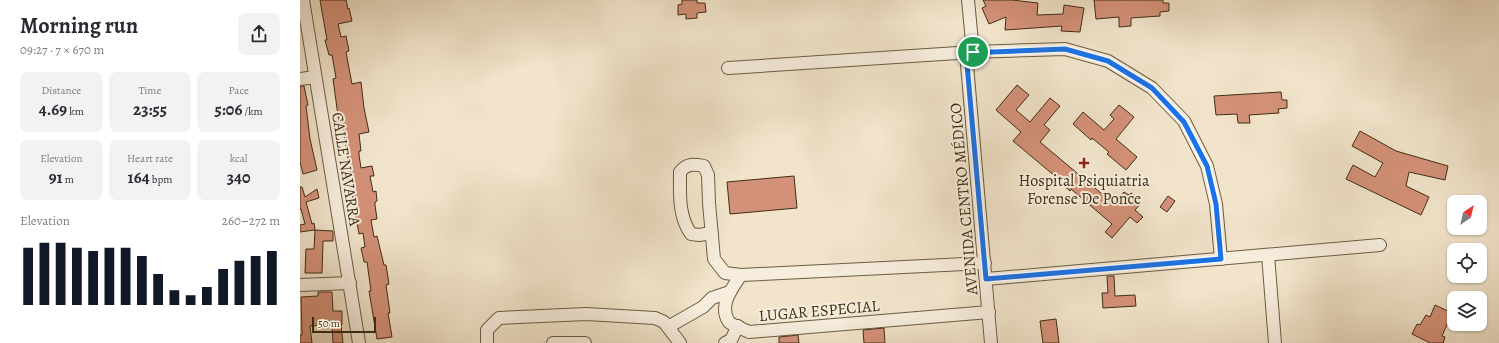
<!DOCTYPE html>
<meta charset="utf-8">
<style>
:root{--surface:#fff;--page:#f2f2f3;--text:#2b2b33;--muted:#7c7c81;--accent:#111827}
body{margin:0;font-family:Alegreya,serif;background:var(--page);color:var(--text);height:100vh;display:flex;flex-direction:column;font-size:15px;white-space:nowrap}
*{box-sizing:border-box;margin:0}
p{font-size:13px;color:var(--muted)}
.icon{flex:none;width:22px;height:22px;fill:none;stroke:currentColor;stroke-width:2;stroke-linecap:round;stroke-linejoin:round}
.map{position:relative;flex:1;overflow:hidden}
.drawer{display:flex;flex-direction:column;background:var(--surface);width:300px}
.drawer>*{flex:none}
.needle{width:26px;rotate:35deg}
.fabs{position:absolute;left:1147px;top:195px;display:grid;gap:8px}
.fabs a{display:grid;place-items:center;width:40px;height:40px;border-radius:8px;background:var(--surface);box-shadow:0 1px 3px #0004;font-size:20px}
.scale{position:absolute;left:12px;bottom:10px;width:64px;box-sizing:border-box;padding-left:4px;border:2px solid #402e13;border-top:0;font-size:11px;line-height:14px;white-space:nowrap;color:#402e13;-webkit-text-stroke:3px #f6eddd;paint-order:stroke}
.pin{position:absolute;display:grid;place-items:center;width:34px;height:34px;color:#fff;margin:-17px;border:2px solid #fff;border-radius:50%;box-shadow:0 1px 4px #0007}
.round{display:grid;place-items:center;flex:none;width:42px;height:42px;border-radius:8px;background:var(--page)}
.summary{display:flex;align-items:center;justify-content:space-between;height:68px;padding:0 20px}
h1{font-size:22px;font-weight:600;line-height:30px}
.stats{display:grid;grid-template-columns:repeat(3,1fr);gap:6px;height:68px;padding:4px 20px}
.stats div{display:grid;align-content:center;border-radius:8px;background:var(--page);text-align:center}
.stats b{font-size:17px;font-weight:600}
.stats small{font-size:11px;font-weight:400}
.stats p{font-size:11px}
.chart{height:112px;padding:8px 20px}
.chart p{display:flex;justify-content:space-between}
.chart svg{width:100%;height:72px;margin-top:4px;stroke:var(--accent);stroke-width:6}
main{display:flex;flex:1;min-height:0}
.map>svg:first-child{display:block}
</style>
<main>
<section class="drawer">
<div class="summary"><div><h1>Morning run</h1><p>09:27 · 7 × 670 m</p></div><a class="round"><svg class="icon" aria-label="share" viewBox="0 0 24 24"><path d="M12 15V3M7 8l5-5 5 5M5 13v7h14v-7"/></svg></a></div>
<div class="stats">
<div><p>Distance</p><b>4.69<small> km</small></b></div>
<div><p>Time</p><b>23:55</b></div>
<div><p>Pace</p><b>5:06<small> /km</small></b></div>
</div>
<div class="stats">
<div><p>Elevation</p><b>91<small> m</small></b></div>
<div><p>Heart rate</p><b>164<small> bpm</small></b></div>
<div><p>kcal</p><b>340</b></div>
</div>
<div class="chart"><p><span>Elevation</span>260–272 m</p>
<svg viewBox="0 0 160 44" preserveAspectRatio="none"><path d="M5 44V9M15 44V6M25 44V6M35 44V9M45 44V11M55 44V9M65 44V9M75 44V14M85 44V25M95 44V35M105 44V38M115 44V33M125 44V22M135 44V17M145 44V14M155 44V11"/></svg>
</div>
</section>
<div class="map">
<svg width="1199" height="343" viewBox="0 0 1199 343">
<rect width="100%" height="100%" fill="#f1e4cb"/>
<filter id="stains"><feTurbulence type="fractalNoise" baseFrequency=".005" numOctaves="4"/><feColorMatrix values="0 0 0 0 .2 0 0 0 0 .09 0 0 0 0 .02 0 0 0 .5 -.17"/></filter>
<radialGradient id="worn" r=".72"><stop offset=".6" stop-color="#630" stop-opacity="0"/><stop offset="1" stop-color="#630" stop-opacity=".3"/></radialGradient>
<!-- building -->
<g fill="#d49179" stroke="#402e13">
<path d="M20 0H46L48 9 49 8 52 21 38 24 41 37 46 36 49 51 46 52 52 84 61 82 64 108 69 132 59 134 61 151H59V155L61 168 72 166 74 176H70L73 192 76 191 77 201 75 202V205L77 219 71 220 74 237 77 236 84 265H86L89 284 86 285 90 313H88L92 337 77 339 69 291H71L67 262H64L61 248 65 247 63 233 59 234 55 213 51 188H53L43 129 40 130 39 123 33 79 36 78 32 55H29L25 40H27Z"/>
<path d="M382 0H397V3H405L406 12 397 13V18L386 19V14L378 15V5L382 4Z"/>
<path d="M683 0H712L738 3 737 15 763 14 764 5 784 8 780 32 761 31 762 26 705 30 706 17 689 24 682 8 686 6Z"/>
<path d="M794 0H863V3H869V11L860 12V16L831 18V26L819 27V17L796 19Z"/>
<path d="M717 85 729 95 716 110 730 122 750 98 760 106 744 125 750 130 740 142 814 204 824 192 829 195 831 193 842 202 835 210 843 217 837 223 830 217 812 238 805 232 812 224 771 189 770 191 761 183 762 182 713 141 721 132 696 110Z"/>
<path d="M0 86H4L8 105 6 106 10 139 17 170 3 174 0 162Z"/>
<path d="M981 92 982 100H987V108L978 109 979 113 949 115 950 123H938L937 114 916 115 914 96Z"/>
<path d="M819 105 834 117 816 139 837 157 826 170 807 154 809 152 792 138 791 140 773 124 783 112 804 130 814 119 810 115Z"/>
<path d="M1060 131 1096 151 1148 166 1145 180 1109 172 1106 186 1129 197 1121 215 1046 179 1053 165 1075 177 1083 163 1052 146Z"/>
<path d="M494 176 497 208 430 214 427 182Z"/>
<path d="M0 187H2L5 197 17 189 19 198 6 202 12 224 14 223 15 230 0 232V225L5 224 1 209 0 210Z"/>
<path d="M868 196 875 201 867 212 860 207Z"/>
<path d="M15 230 33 231V241H23L22 273H5L6 249H14Z"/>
<path d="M807 276H814L815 296 835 295 836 306 803 308 802 293H808Z"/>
<path d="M18 292H32L33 311H42V325H41L43 343H33L32 325 10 326 12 343H0V335H2L1 297 18 296Z"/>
<path d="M1135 305 1152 313 1142 336 1145 337 1143 343H1130L1112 334 1117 324 1120 325 1126 315 1130 317Z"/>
<path d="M756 319 759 343H743L740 321Z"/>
<path d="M584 328 585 343H564L563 330Z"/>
<path d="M498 335 499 343H479V337Z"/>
</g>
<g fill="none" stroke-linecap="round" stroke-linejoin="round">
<!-- minor casing -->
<g stroke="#6c5c41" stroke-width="14">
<g id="minor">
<path d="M3 0 59 343"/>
<path d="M668 0 673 52"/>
<path d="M666 53 691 343"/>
<path d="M428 68 673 52 765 49 808 61 852 88 884 121 907 166 916 204 921 259"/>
<path d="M0 79 15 77"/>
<path d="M412 233 399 235 391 234C378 216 380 193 380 172 387 163 394 164 404 166L408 175 409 203 414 259 425 273 441 275"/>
<path d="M968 255 975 343"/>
<path d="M685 263 441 275C432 288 418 306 429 322 433 326 444 329 449 332L689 312"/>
<path d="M686 279 1080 245"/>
<path d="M0 285 50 283"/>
<path d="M368 327 403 307 412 298 430 292"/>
<path d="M187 343V330L199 318 286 314 355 318 364 322 380 343"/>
<path d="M253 343H285"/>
<path d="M425 343 431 340 438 326"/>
</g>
</g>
<!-- minor -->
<use href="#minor" stroke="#f6eddd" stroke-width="12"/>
</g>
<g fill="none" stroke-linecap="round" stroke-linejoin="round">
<!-- route casing -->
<g stroke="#fff" stroke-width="8">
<path id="route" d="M765 49 808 61 852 88 884 122 907 166 916 204 921 259 686 279 666 53Z"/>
</g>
<!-- route -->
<use href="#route" stroke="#1a73e8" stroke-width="5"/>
</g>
<!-- markers -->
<path fill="#8f2418" stroke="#f6eddd" stroke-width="1.5" d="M782 157h4v4h4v4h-4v4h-4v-4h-4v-4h4z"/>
<g text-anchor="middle" stroke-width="4" stroke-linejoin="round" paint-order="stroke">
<!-- street labels -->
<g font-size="16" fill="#402e13" stroke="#f6eddd">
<text transform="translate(47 169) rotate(81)" y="6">CALLE NAVARRA</text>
<text transform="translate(663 199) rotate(-95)" y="6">AVENIDA CENTRO MÉDICO</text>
<text transform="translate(519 310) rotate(-5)" y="6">LUGAR ESPECIAL</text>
</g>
<!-- poi labels -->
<g font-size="16" fill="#402e13" stroke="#f6eddd">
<text x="784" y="186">Hospital Psiquiatria<tspan x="784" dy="18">Forense De Ponce</tspan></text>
</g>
</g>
<rect width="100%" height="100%" filter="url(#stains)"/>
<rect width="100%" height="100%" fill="url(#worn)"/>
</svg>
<div class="fabs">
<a><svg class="needle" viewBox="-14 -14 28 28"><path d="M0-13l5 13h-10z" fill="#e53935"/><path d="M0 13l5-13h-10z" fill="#7c7c81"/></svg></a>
<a><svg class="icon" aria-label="locate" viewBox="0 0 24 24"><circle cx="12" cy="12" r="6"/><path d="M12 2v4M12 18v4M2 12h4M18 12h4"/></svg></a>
<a><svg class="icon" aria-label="layers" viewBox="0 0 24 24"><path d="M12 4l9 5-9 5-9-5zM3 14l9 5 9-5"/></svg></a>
</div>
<div class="scale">50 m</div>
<div class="pin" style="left:673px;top:52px;background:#1e9e55"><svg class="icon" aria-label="arrive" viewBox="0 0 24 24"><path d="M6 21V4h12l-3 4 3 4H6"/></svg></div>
</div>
</main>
